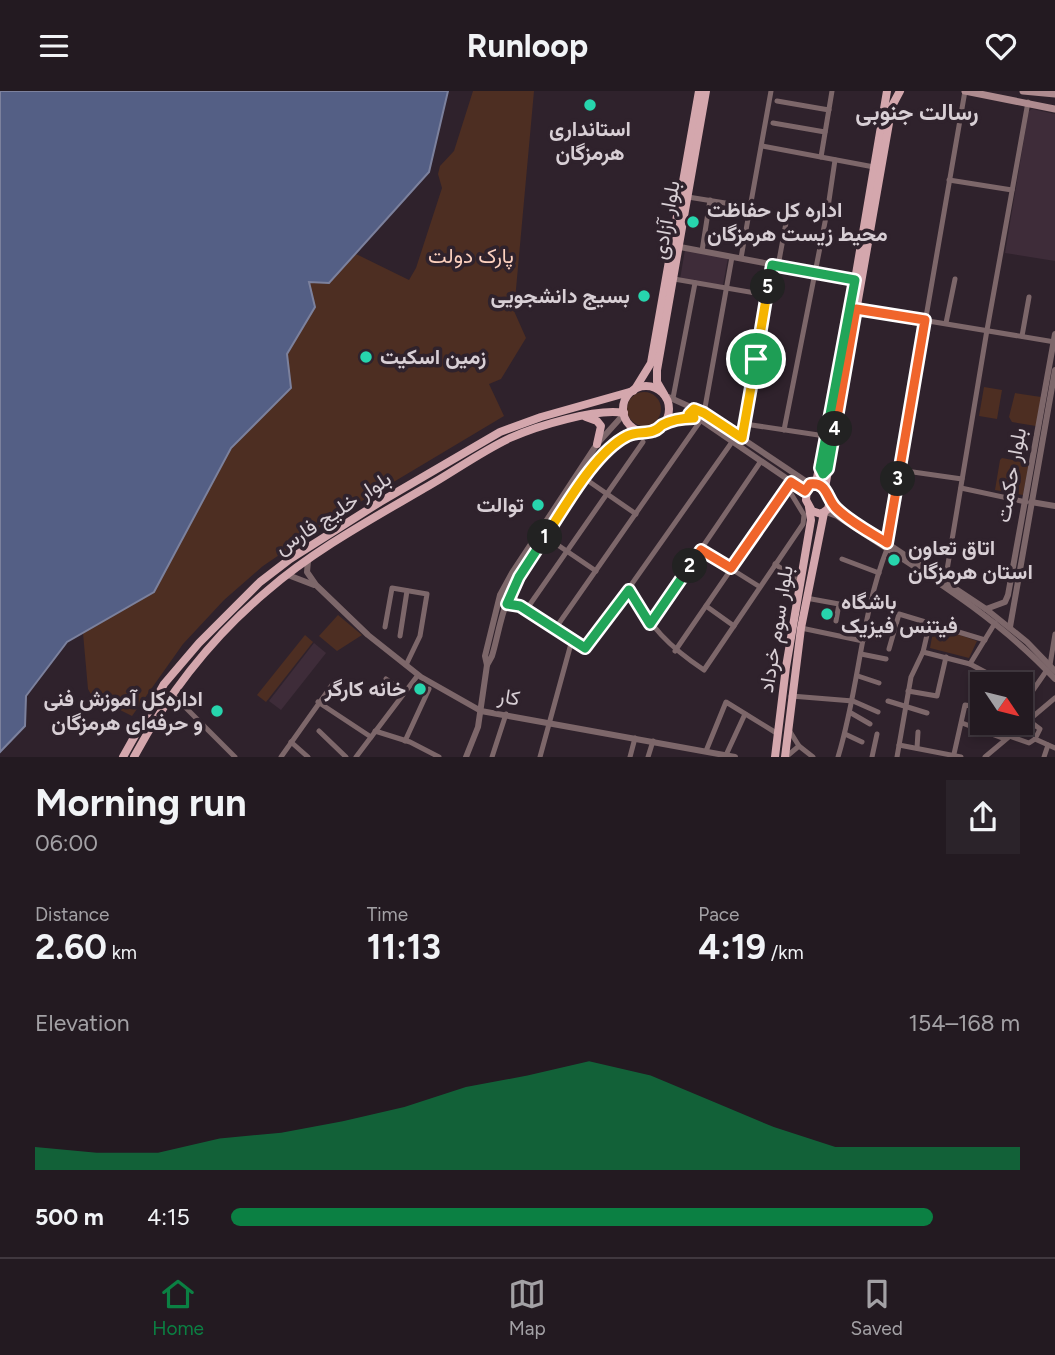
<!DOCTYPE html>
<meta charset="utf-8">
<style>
:root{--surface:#231a21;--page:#2b232a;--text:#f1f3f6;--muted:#a3a1a5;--line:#40383f;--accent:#0b8043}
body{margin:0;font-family:Figtree,Vazirmatn,sans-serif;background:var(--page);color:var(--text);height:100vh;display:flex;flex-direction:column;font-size:26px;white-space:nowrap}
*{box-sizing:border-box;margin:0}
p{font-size:23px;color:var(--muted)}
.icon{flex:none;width:38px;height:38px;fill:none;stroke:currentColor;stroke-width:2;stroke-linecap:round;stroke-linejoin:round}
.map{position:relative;height:666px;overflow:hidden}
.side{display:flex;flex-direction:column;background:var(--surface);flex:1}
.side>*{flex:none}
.needle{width:46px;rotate:125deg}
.controls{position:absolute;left:970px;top:581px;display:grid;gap:14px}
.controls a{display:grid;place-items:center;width:63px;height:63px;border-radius:0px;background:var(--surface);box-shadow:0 4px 10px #0003,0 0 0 2px var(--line);font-size:35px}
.pin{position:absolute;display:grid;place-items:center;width:60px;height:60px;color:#fff;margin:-30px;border:4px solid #fff;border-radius:50%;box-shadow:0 2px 7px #0007}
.km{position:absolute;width:35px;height:35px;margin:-18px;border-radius:50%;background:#222;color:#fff;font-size:19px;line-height:35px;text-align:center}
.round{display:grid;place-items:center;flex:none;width:74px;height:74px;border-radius:0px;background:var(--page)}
.headline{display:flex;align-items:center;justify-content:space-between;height:119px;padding:0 35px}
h1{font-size:38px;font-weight:700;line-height:52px}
.stats{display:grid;grid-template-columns:repeat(3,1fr);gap:10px;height:119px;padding:7px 35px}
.stats div{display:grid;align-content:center}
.stats b{font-size:35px;font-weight:700}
.stats small{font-size:19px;font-weight:400}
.stats p{font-size:19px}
.chart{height:196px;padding:14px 35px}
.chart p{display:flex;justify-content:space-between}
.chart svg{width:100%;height:126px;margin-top:7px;fill:var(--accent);opacity:.7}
ul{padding:0 35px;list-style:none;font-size:23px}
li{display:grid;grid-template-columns:112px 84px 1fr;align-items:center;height:52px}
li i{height:18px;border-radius:9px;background:var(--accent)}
header{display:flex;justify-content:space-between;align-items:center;height:91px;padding:0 35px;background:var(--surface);font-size:32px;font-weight:700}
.menu{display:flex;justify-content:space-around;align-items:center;height:98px;border-top:2px solid var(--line);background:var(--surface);font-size:19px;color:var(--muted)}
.menu a{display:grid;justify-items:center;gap:4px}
.menu .selected{color:var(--accent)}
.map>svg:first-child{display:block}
</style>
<header><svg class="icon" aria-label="menu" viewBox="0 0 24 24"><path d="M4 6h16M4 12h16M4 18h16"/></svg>Runloop<svg class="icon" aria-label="heart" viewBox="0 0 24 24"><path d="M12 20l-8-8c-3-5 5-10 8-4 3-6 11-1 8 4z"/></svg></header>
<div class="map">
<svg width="1055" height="666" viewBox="0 0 1055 666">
<rect width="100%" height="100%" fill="#2f222c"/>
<!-- built -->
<g fill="#3e2c39">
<path d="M1032 18 1055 23V170L1005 162 1027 30 1029 20Z"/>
<path d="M685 159 728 167 723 194 680 188Z"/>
<path d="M314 552 326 562 281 619 269 610Z"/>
</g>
<!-- green -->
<g fill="#4d2e22">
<path d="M473 0H534L514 220 526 247 501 288 489 293 504 325 335 426 263 475 224 509 183 553 132 625 92 605 88 598 83 542 154 501 231 357 291 297 287 263 315 216 309 191 329 192 356 163 409 189 416 177 442 97 438 83 440 75 454 60Z"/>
<path d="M984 296 1002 299 997 328 979 325Z"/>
<circle cx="644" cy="318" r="17"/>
<path d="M1015 302 1041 306 1036 335 1012 331 1009 326Z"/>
<path d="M1002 367 1029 372 1023 404 995 399 1000 369Z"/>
<path d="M338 524 362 544 337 560 319 545Z"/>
<path d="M934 535 977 550 969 567 930 557Z"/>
<path d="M305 544 313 551 266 611 257 604Z"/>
</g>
<!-- water -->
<path fill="#545f85" stroke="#7c819d" stroke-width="2" d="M0 0H448L429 81 329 192 309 191 315 216 287 263 291 297 231 357 154 501 67 551 26 605 25 635 0 661Z"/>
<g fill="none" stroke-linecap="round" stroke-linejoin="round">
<!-- minor -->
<g stroke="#7d676a" stroke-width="5">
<path d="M777 10 829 19"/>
<path d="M773 32 825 41"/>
<path d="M762 55 874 76"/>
<path d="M821 66 832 0"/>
<path d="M949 89 1012 99"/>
<path d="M688 106 750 116"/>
<path d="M827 123 835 69"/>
<path d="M702 160 710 109"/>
<path d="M741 167 771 0"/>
<path d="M778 175 788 121"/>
<path d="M674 188 767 204"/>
<path d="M856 218 1055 251"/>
<path d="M946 232 955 188"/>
<path d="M1022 245 1029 206"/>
<path d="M673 307 695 192"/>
<path d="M704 322 732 166"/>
<path d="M745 333 825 345"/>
<path d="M784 339 826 126"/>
<path d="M742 347 772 174"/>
<path d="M899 379 962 388"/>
<path d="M584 387 636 423"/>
<path d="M961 397 1026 411"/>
<path d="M546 446 596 480"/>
<path d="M887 452 965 0"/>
<path d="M701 459 760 496"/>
<path d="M842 468 879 482"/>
<path d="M775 473 800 491"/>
<path d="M945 491 987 239 1028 11"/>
<path d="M629 499C651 536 668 555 704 579L803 433 804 424 787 396"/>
<path d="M511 501 520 515 583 556 588 555 732 351"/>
<path d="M806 507 839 513 836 530"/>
<path d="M706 515 734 535"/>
<path d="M526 519 643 351"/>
<path d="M995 532 970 573 1004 591 1003 593"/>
<path d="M650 533 761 370"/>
<path d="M385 536 392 497 427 503 420 545 406 574"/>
<path d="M801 537 863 550"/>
<path d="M555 538 701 329"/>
<path d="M400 545 407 500"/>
<path d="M889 558 899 523 985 549"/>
<path d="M675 560 789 394"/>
<path d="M923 561 970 573"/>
<path d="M861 563 886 568"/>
<path d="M1050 574 1055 543"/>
<path d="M858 585 879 592"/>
<path d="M386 588 405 601"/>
<path d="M908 600 937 605 946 566"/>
<path d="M172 603 235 666"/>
<path d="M791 605 853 610 878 621"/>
<path d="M888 610 927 622"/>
<path d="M318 611 371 646"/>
<path d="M1020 618 1047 579"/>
<path d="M851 622 870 633"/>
<path d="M1028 629 1040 638 1035 648 1055 657"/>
<path d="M962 632 1005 648"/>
<path d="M319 640 346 666"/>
<path d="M375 640 410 651 439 666"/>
<path d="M845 643 862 651"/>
<path d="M1009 645 1029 652 1035 648"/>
<path d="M405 650 429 598"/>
<path d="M291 651 308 666"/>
<path d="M899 654 961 666"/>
<path d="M799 655 813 666"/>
<path d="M917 657 918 641"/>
<path d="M706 660 726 611 778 643"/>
<path d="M954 663 965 614 982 617"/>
<path d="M726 664 745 623"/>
<path d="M281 666 332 594"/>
<path d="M356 666 418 584"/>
<path d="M492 666 506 623"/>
<path d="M540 666 572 549"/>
<path d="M630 666 635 647"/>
<path d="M648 666 653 650"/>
<path d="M786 666 799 655 789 639"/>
<path d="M838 666C859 598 861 524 887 458"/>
<path d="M872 666 877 643"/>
<path d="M897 666 911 586 923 561 930 531"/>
<path d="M985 666 1055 607"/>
<path d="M1044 666 1048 654"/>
</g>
<!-- tertiary -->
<g stroke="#7d676a" stroke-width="6">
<path d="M680 156 855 189"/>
<path d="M666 305 704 322 810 393"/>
<path d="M664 333 685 327 701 329 805 400"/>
<path d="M830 410 843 423 986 518 1027 551 1055 580"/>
<path d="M1031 411 1055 415"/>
<path d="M826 421 837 425C912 475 993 521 1055 588"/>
<path d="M308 470 307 481 316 494 368 544 421 586 481 620 735 666"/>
<path d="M288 484 314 494"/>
<path d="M986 518 1005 511 1008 504 1055 243"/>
<path d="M1010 536 1055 279"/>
<path d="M487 574 492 565C498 545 501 522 510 503 521 480 537 459 550 438 574 403 598 355 640 341"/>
<path d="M466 666 478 636 487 574 485 565 500 504 512 482 597 353 624 323"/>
</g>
<!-- secondary -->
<g stroke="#ae8b8f" stroke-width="7">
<path d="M965 0 1055 18"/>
<path d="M1023 0 1055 3"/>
</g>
<!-- primary -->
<g stroke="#d4a7ad" stroke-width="8">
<circle cx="646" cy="318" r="23"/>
<path d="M635 298 651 272 699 0"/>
<path d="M664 303 657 291V279L706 0"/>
<path d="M586 326 597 330 601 335 597 353"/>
<path d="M816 392 855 189 887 0"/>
<path d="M816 392C827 397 832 406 828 418L821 423 812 420 806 409 807 396Z"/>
<path d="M825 397 892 15 900 0"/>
<path d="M123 666 164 593 199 552 260 491 290 468 380 411 500 341 541 326 633 300"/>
<path d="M134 666C168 603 212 546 267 500 313 460 370 429 423 398 452 382 480 361 510 347 537 335 596 317 624 322"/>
<path d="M775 666 786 576 811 429 809 416"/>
<path d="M785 666 801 537 824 422"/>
</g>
</g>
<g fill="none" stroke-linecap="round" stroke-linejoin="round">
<!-- split-1 casing -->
<g stroke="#fff" stroke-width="14">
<path id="split-1" d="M545 446C565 416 595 361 627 345 636 340 645 343 653 340 659 338 658 337 662 334 671 329 684 327 694 327L689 323 694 318 704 322 742 347 756 268"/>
</g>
<!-- split-2 casing -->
<g stroke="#fff" stroke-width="14">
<path id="split-2" d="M545 446 519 486 507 513 520 515 585 557 629 499 650 533 690 475"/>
</g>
<!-- split-3 casing -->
<g stroke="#fff" stroke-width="14">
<path id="split-3" d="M690 475 701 459 731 477 791 391 805 400 810 393C828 391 826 407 836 417 850 431 870 441 887 452L898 388"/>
</g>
<!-- split-4 casing -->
<g stroke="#fff" stroke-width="14">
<path id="split-4" d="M835 338 856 218 925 229 898 388"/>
</g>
<!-- split-5 casing -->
<g stroke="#fff" stroke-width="14">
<path id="split-5" d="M768 196 772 174 855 189 820 377 823 383 828 378 835 338"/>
</g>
<!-- split-6 casing -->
<g stroke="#fff" stroke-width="14">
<path id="split-6" d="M756 268 768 196"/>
</g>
<!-- split-1 -->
<use href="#split-1" stroke="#f5b400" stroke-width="9"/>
<!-- split-2 -->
<use href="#split-2" stroke="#22a559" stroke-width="9"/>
<!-- split-3 -->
<use href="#split-3" stroke="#f0652b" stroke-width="9"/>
<!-- split-4 -->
<use href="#split-4" stroke="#f0652b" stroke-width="9"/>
<!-- split-5 -->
<use href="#split-5" stroke="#22a559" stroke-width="9"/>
<!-- split-6 -->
<use href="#split-6" stroke="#f5b400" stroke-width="9"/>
</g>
<!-- markers -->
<g fill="#27d5ad" stroke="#2f222c" stroke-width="2.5">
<circle cx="590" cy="14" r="7"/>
<circle cx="693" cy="131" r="7"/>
<circle cx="644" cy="205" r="7"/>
<circle cx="366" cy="266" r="7"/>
<circle cx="538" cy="414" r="7"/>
<circle cx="894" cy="469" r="7"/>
<circle cx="827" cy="523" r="7"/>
<circle cx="420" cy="598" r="7"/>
<circle cx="217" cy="620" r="7"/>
</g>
<g text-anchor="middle" stroke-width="7" stroke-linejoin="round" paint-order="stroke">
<!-- poi labels -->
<g font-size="21" font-weight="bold" fill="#d8cfd5" stroke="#2f222c" text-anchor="start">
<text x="590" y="45" text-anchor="middle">استانداری<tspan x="590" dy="24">هرمزگان</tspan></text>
<text x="707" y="126">اداره کل حفاظت<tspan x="707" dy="24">محیط زیست هرمزگان</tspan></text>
<text x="630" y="212" text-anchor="end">بسیج دانشجویی</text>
<text x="380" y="273">زمین اسکیت</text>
<text x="524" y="421" text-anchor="end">توالت</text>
<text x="908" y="464">اتاق تعاون<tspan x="908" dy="24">استان هرمزگان</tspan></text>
<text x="841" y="518">باشگاه<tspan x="841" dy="24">فیتنس فیزیک</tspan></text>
<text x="406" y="605" text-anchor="end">خانه کارگر</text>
<text x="203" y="615" text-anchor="end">اداره‌کل آموزش فنى<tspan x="203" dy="24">و حرفه‌اى هرمزگان</tspan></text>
</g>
<!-- street labels -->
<g font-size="21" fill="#d8cfd5" stroke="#2f222c">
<text transform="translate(666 129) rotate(-80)" y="7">بلوار آزادی</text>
<text transform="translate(1011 384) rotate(-80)" y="7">بلوار حکمت</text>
<text transform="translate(333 422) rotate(-33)" y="7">بلوار خلیج فارس</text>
<text transform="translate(776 538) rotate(-81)" y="7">بلوار سوم خرداد</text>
<text transform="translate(509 606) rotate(9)" y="7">کار</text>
</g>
<!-- park labels -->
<g font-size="21" fill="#fcd0be" stroke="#2f222c">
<text x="471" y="172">پارک دولت</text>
</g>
<!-- neighbourhood labels -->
<g font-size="23" font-weight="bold" fill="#d8cfd5" stroke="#2f222c">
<text x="917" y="29">رسالت جنوبی</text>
</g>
</g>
</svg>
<div class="controls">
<a><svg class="needle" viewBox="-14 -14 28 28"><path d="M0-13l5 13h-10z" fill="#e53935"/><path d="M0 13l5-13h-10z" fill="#a3a1a5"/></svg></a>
</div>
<div class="pin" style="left:756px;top:268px;background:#1e9e55"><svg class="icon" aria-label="arrive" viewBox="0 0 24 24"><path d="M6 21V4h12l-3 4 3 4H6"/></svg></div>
<b class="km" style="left:545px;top:446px">1</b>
<b class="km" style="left:690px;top:475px">2</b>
<b class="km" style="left:898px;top:388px">3</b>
<b class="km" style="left:835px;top:338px">4</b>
<b class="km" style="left:768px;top:196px">5</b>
</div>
<section class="side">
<div class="headline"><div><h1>Morning run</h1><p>06:00</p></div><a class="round"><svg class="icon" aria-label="share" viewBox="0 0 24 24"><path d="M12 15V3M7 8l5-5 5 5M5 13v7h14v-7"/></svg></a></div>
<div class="stats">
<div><p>Distance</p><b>2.60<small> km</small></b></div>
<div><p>Time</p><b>11:13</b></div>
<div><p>Pace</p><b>4:19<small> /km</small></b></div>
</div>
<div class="chart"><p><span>Elevation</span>154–168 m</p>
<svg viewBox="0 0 160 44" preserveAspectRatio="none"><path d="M0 44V36L10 38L20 38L30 33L40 31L50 27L60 22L70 15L80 11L90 6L100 11L110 20L120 29L130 36L140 36L150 36L160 36V44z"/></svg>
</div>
<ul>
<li><b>500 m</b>4:15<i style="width:89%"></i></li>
</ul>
</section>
<nav class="menu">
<a class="selected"><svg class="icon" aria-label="home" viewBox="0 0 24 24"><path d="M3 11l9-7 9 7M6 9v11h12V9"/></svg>Home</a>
<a><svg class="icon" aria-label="map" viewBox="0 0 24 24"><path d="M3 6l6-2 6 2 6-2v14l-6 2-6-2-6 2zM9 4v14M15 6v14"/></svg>Map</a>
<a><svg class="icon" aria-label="saved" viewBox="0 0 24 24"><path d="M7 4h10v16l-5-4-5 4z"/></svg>Saved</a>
</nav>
